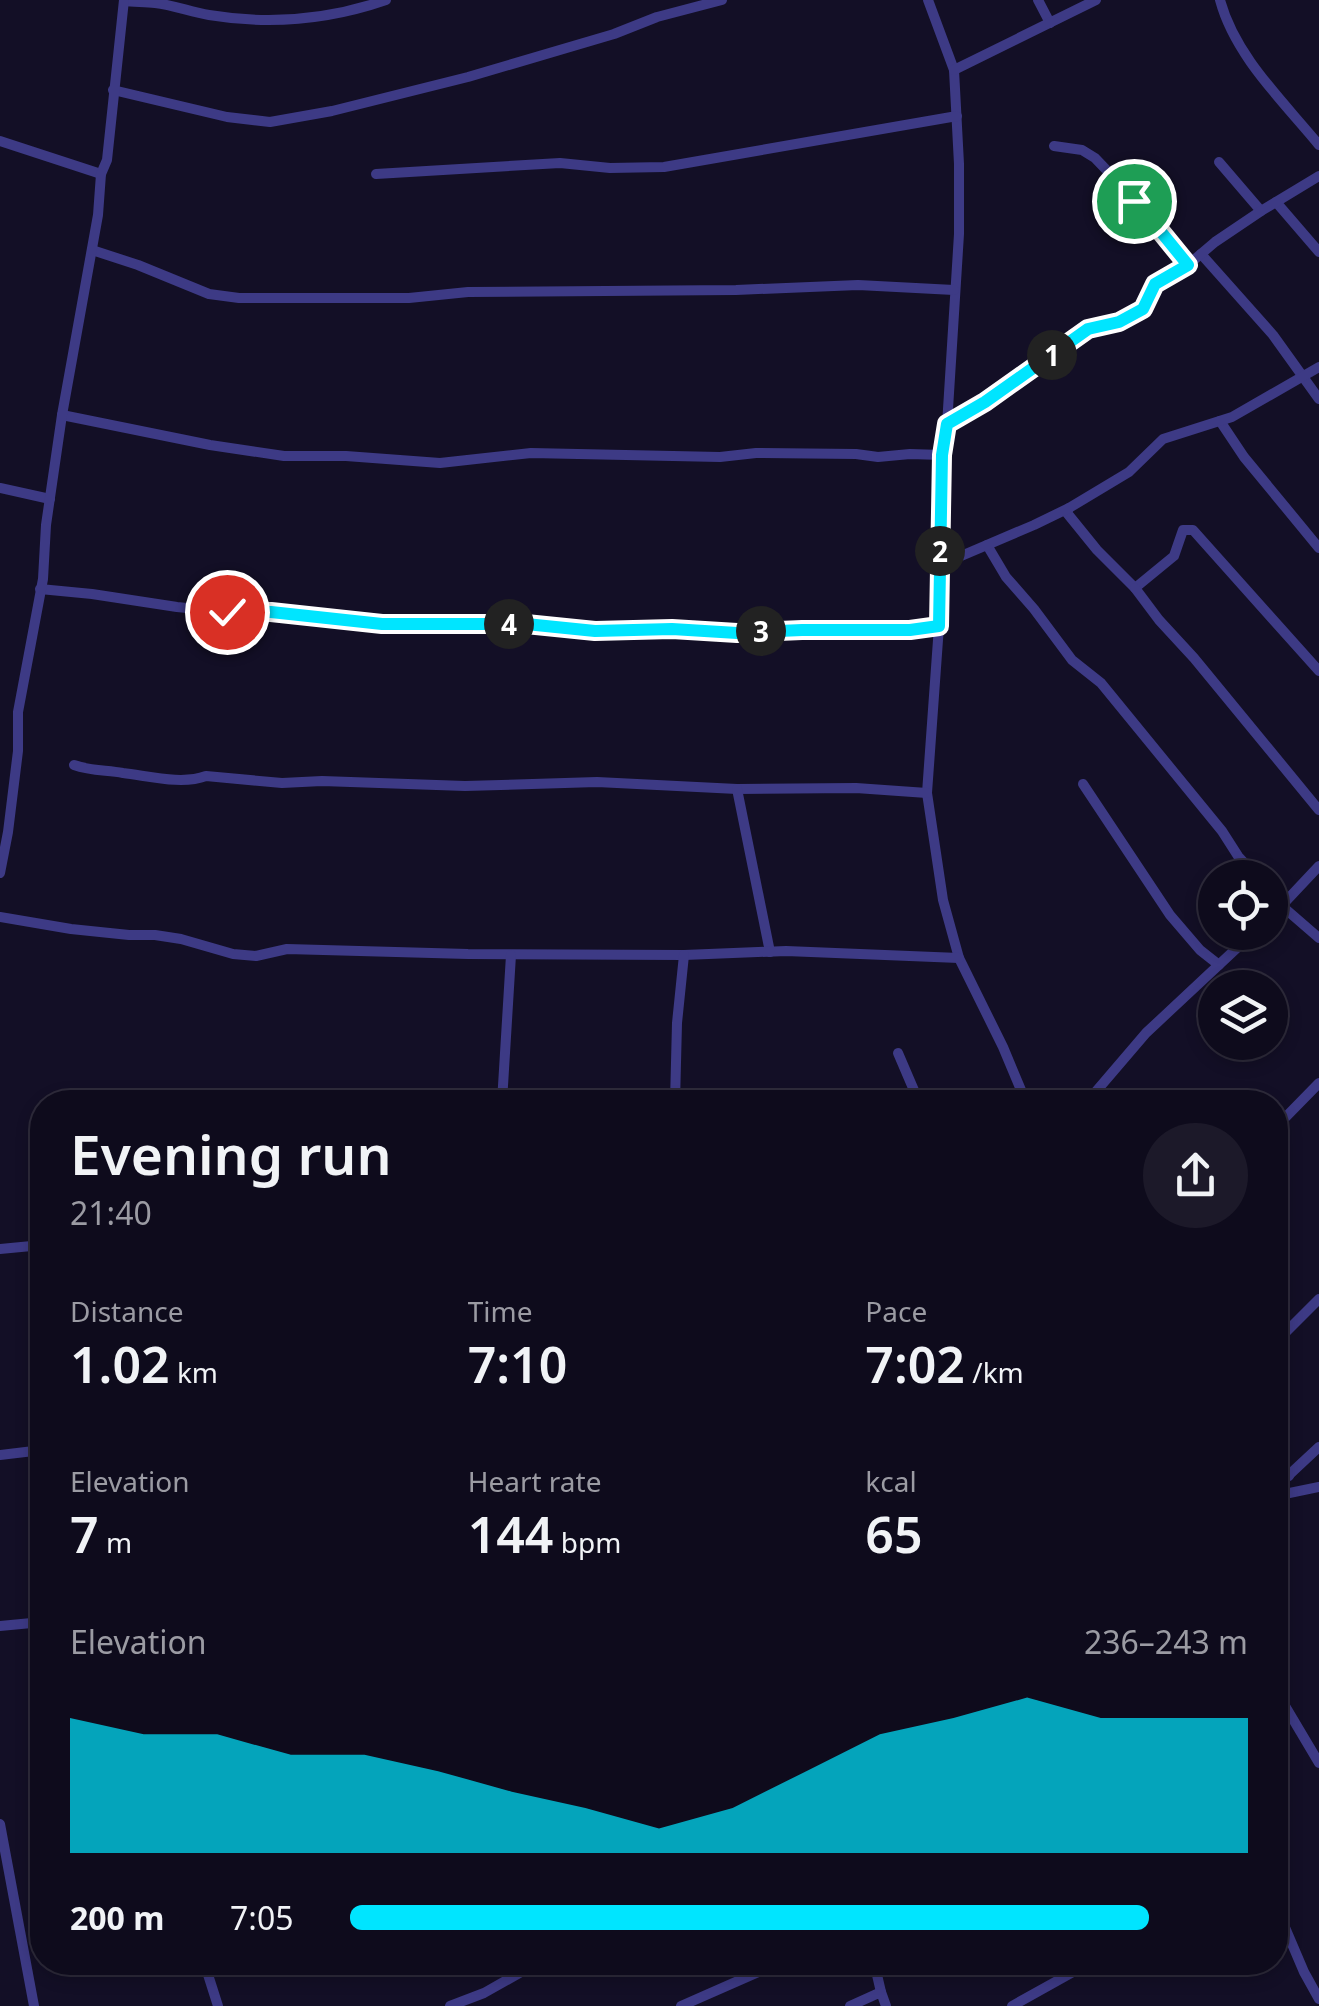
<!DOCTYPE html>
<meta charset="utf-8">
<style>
:root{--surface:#0e0b1c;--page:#1c1929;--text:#f1f3f6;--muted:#9b9ba3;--line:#2e2b3b;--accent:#00e5ff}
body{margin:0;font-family:"Noto Sans",sans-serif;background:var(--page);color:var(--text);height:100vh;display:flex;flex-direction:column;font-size:38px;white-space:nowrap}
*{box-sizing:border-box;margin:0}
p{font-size:32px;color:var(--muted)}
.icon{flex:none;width:55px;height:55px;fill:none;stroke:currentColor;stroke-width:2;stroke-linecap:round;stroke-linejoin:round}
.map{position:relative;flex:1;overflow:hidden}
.sheet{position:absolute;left:30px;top:1090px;width:1258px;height:885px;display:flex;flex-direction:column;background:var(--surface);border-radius:40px;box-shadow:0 5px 15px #0003,0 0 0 2px var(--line)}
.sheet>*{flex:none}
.tools{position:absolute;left:1198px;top:860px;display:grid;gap:20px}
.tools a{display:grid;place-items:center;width:90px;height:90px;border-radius:50%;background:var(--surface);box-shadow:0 5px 15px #0003,0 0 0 2px var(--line);font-size:50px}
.pin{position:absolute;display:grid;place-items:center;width:85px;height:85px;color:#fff;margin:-42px;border:5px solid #fff;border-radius:50%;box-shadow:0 2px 10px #0007}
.km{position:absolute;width:50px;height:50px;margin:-25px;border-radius:50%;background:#222;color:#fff;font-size:28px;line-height:50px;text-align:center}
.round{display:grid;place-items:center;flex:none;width:105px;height:105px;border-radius:52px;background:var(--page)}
.headline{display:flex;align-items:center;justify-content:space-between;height:170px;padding:0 40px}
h1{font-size:55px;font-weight:600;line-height:75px}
.figures{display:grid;grid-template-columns:repeat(3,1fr);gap:15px;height:170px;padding:10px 40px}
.figures div{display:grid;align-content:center}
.figures b{font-size:50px;font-weight:600}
.figures small{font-size:28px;font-weight:400}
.figures p{font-size:28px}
.chart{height:280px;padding:20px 40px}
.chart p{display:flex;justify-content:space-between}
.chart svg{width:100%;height:180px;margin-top:10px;fill:var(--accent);opacity:.7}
ul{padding:0 40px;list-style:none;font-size:32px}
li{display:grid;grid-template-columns:160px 120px 1fr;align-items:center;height:75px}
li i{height:25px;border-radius:12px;background:var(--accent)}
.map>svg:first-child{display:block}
</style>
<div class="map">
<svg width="1319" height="2006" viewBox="0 0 1319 2006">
<rect width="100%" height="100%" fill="#130f26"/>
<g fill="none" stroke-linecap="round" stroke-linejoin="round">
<!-- minor -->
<g stroke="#3d3a85" stroke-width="10">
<path d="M928 0 954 70 959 164V234L947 425 942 455 939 626 927 793 943 900 959 958 1003 1047 1026 1102"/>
<path d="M1038 0 1050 23"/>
<path d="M1220 0C1235 56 1283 101 1319 145"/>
<path d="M124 1C134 2 145 2 155 3 173 5 191 12 209 15 269 25 328 20 386 0"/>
<path d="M954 70 1096 0"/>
<path d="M113 90 227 117 270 122 332 111 468 77 614 34 657 17 722 0"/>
<path d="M0 141 101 174"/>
<path d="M1054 146 1082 150 1095 158 1140 205 1188 265"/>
<path d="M1219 162 1261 211"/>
<path d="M376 174 560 163 610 168 664 167 957 116"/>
<path d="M1276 202 1319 252"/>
<path d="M92 250 138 265 209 294 239 298H409L468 292 736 290 858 285 954 290"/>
<path d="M1201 254 1273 335 1319 399"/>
<path d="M62 415 210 445 284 456H346L440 463 531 453 720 457 756 453 856 454 878 457 910 454 942 455"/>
<path d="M1220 421 1244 457 1319 548"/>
<path d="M947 425 985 402 1088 329 1119 322 1143 309 1155 284 1188 265 1215 242 1261 211 1319 176"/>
<path d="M0 488 50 499"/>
<path d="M1069 508 1067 513 1097 550 1135 588 1174 556 1183 530H1193L1319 671"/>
<path d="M987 545 1006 577 1034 609 1072 660 1101 683 1222 831 1238 856 1258 878"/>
<path d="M940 565 1034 525 1069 508 1129 472 1163 439 1232 417 1319 367"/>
<path d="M1135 588 1159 620 1194 658 1319 810"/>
<path d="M40 589 92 594 177 607 227 612H271L382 624H526L595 631 672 629 714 633 802 630H910L939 626"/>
<path d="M74 765C91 771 106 770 123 773 149 776 182 785 206 776L282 783 322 781 465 786 597 782 737 789 856 788 927 793"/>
<path d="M1083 784 1170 915 1200 950 1219 965"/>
<path d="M737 789 770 952"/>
<path d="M0 873 8 832 18 751V712L43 579 46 525 62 415 98 215 101 174 107 160 124 0"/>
<path d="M1270 891 1282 906 1319 938"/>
<path d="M0 917 71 929 129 935H155L181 939 233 954 256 956 287 949 468 954 684 955 786 951 959 958"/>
<path d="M1270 918 1319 866"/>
<path d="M898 1053 919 1102"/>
<path d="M502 1102 511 955"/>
<path d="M675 1102 677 1023 684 955"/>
<path d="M1087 1102 1146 1033 1254 932"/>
<path d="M1275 1128 1319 1083"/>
<path d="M0 1249 42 1245"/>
<path d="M1275 1343 1319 1299"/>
<path d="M1275 1454 1289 1476"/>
<path d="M0 1455 42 1450"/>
<path d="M1275 1488 1319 1447"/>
<path d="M1275 1496 1319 1487"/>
<path d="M0 1626 42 1622"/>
<path d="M1275 1689 1319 1763"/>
<path d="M1275 1721 1289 1714"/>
<path d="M0 1824 34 2006"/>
<path d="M1275 1904 1304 1972 1319 1999"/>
<path d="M204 1962 218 2006"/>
<path d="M874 1962 881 1992"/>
<path d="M450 2006 484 1993 539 1962"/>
<path d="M681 2006 781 1962"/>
<path d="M850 2006 881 1992 886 2006"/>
<path d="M1012 2006 1091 1962"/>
</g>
</g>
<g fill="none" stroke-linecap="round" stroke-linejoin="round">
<!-- route casing -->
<g stroke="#fff" stroke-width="20">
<path id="route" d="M227 612H271L382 624H526L595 631 672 629 737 633 802 630H910L939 626 942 455 947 424 985 402 1088 329 1119 322 1143 309 1155 284 1188 265 1140 206 1134 201"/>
</g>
<!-- route -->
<use href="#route" stroke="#00e5ff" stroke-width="12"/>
</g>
</svg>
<div class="tools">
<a><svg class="icon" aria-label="locate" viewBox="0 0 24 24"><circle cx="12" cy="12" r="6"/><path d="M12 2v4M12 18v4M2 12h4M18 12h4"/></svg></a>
<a><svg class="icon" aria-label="layers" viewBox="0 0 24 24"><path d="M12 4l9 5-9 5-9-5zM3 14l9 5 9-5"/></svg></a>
</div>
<div class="pin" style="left:1134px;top:201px;background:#1e9e55"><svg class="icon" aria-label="arrive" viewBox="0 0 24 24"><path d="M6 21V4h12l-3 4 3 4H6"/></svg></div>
<div class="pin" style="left:227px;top:612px;background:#d93025"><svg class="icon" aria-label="check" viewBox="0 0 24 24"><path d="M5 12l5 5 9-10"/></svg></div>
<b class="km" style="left:1052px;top:355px">1</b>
<b class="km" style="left:940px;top:551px">2</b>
<b class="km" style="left:761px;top:631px">3</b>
<b class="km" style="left:509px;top:624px">4</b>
<section class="sheet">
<div class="headline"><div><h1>Evening run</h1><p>21:40</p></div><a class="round"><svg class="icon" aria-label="share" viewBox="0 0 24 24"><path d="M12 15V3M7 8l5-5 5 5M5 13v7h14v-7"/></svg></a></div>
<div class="figures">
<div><p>Distance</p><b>1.02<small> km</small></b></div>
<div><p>Time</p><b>7:10</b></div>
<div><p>Pace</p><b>7:02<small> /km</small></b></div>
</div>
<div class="figures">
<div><p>Elevation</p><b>7<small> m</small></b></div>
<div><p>Heart rate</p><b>144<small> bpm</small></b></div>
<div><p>kcal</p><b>65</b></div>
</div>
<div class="chart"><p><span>Elevation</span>236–243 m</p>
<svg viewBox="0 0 160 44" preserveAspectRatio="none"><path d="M0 44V11L10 15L20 15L30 20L40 20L50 24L60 29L70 33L80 38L90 33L100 24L110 15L120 11L130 6L140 11L150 11L160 11V44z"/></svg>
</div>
<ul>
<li><b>200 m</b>7:05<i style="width:89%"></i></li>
</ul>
</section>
</div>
